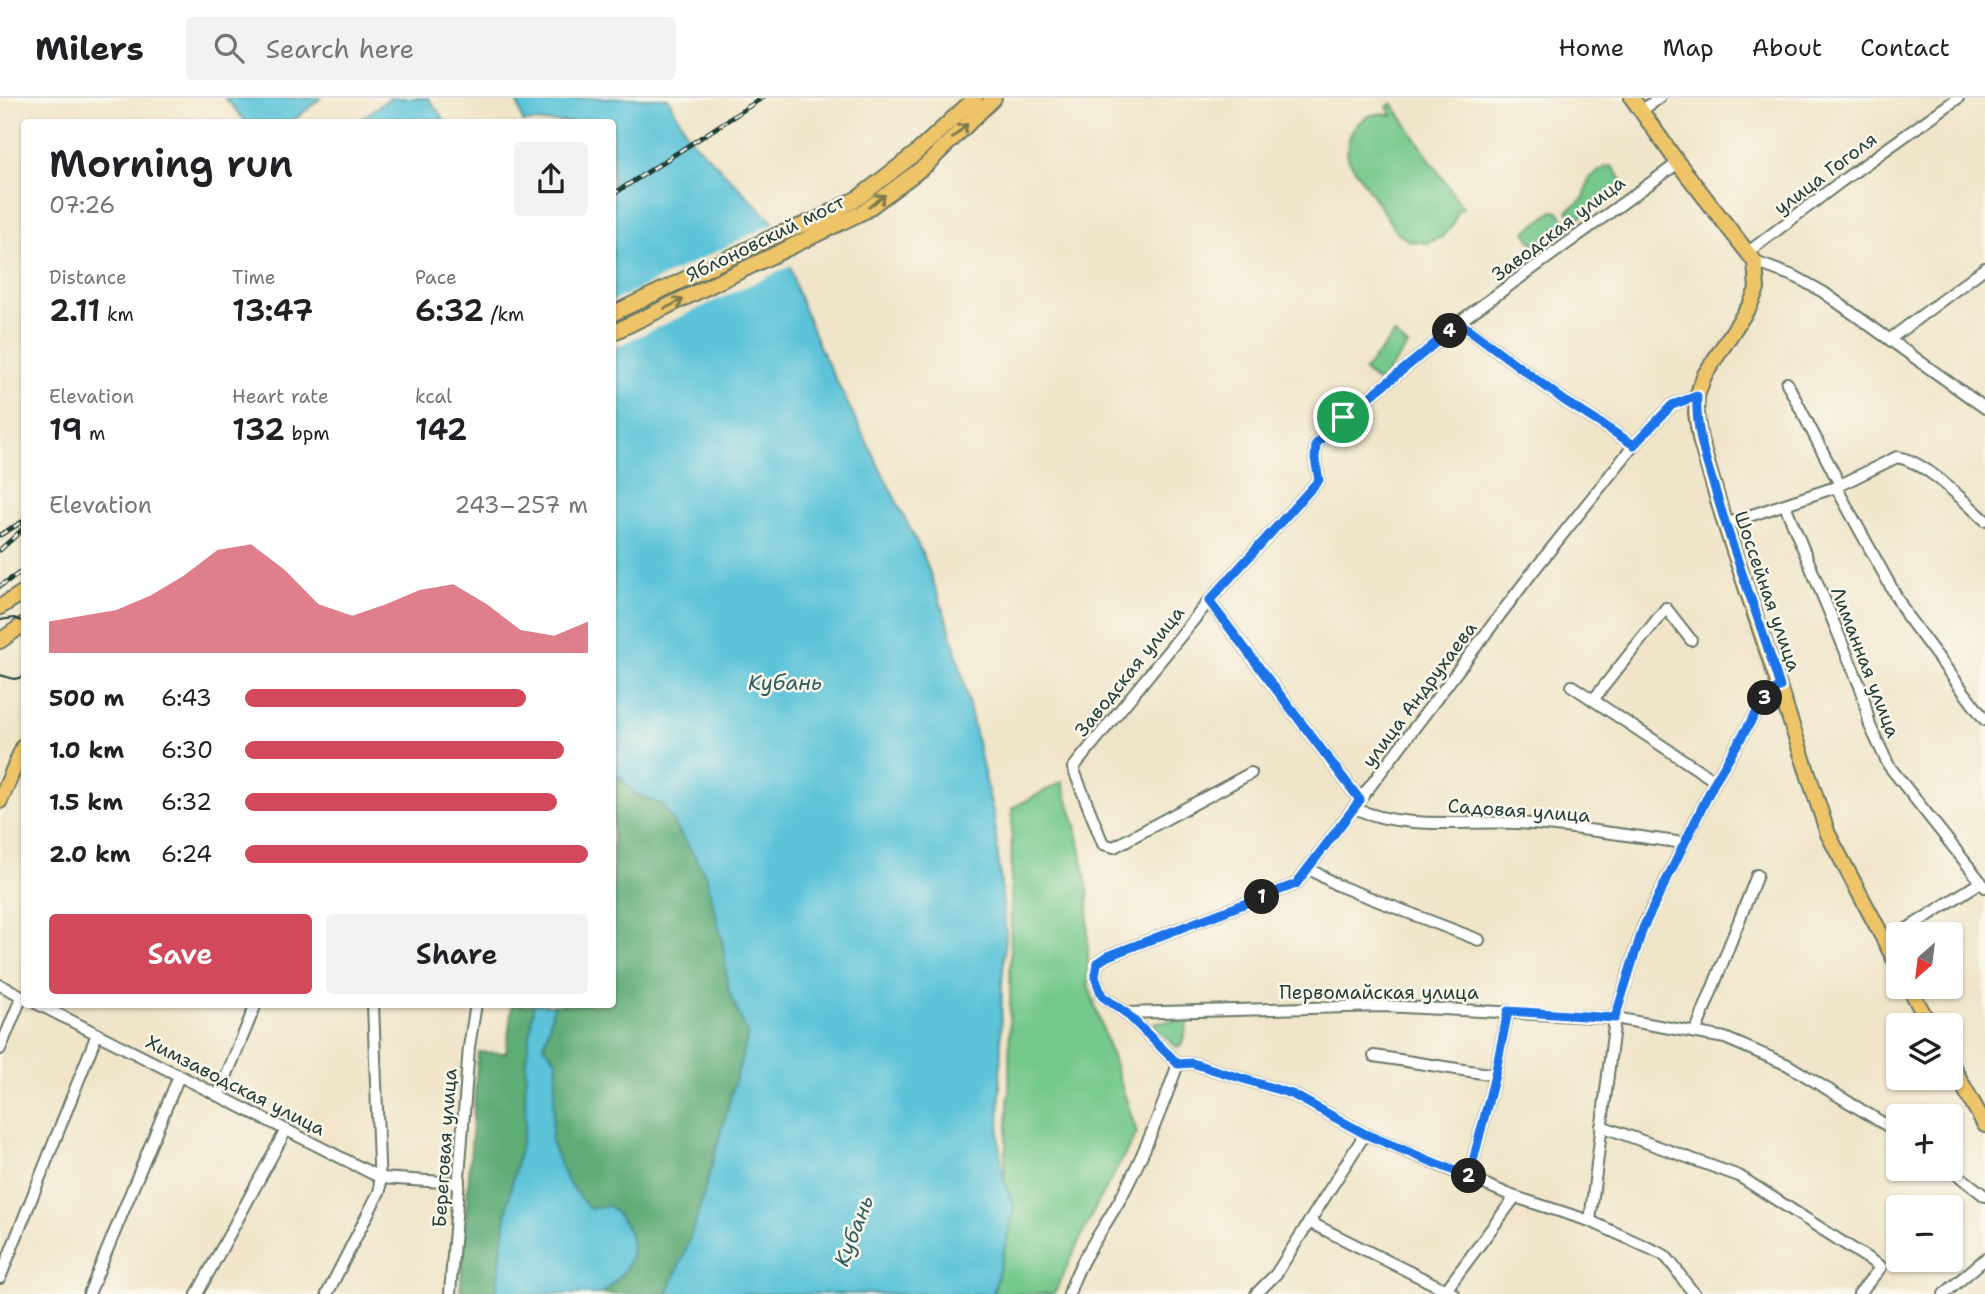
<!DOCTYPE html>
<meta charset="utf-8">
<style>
:root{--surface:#fff;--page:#f2f2f2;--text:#202124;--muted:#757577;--line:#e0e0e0;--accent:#d1495b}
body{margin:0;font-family:"Shantell Sans",sans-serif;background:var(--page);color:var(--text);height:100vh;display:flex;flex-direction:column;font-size:26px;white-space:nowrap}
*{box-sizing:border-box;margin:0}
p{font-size:23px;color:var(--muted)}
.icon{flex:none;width:38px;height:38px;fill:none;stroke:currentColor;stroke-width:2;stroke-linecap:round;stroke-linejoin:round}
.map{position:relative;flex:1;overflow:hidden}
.panel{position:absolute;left:21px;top:21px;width:595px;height:889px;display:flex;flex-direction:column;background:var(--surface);border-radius:7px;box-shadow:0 2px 5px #0004}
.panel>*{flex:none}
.needle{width:46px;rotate:208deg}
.tools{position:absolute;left:1886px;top:824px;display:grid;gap:14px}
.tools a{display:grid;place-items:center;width:77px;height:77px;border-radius:7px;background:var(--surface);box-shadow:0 2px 5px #0004;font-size:35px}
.pin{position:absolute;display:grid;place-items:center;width:60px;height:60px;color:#fff;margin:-30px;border:4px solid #fff;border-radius:50%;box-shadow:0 2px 7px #0007}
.km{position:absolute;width:35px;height:35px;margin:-18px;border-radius:50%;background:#222;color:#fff;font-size:19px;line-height:35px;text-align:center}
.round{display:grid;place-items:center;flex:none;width:74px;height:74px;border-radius:7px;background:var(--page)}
.summary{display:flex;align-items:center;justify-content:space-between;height:119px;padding:0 28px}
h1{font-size:38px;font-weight:600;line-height:52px}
.metrics{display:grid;grid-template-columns:repeat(3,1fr);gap:10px;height:119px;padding:7px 28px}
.metrics div{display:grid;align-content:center}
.metrics b{font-size:30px;font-weight:600}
.metrics small{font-size:19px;font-weight:400}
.metrics p{font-size:19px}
.chart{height:196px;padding:14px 28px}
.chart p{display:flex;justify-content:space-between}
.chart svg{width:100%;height:126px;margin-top:7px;fill:var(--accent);opacity:.7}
.button{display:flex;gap:14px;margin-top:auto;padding:14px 28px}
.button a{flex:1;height:80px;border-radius:7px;background:var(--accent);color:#fff;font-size:28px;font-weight:600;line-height:80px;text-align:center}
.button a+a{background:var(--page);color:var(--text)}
ul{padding:0 28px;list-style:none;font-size:23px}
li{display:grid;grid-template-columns:112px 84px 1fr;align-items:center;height:52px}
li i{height:18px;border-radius:9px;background:var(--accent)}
header{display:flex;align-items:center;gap:42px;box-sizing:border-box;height:98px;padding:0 35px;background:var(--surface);border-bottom:2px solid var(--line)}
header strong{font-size:33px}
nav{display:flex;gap:38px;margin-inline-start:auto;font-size:24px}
.search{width:490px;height:63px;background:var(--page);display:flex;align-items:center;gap:18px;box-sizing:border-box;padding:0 24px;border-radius:7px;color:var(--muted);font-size:26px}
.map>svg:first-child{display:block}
</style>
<header>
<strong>Milers</strong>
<div class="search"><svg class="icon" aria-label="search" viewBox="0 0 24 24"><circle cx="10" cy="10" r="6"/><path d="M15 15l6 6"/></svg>Search here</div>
<nav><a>Home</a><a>Map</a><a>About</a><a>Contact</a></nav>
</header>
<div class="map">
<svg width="1985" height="1196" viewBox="0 0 1985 1196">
<rect width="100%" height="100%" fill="#fbf7ec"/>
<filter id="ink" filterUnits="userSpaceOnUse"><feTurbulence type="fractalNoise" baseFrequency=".0143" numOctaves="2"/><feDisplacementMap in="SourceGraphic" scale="14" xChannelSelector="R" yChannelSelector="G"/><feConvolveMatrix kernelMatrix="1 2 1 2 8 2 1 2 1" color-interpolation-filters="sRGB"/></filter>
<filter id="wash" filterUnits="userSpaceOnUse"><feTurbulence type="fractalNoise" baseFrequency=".00686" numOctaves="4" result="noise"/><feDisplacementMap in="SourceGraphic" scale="28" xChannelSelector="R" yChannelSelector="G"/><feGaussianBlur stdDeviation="1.57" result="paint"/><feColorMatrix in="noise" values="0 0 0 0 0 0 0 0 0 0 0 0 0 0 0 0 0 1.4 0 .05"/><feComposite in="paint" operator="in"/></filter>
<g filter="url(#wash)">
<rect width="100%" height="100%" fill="#f0e5c9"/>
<!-- green -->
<g fill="#74c88b" stroke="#4a8260" stroke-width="2">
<path d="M1392 5 1463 110 1457 113 1453 126 1441 140 1427 145 1410 143 1398 136 1348 61C1344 33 1363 10 1392 17L1387 9Z"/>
<path d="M1612 68 1625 86 1575 123 1567 113 1584 100 1589 80 1606 69Z"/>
<path d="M1553 113 1559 114 1569 127 1537 151 1525 134Z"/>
<path d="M1394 236 1408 248 1379 285 1364 273Z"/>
<path d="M1062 684 1076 728 1088 792V886L1137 1035 1096 1108 1054 1196H993L1015 1109 1004 1083 1009 992 1012 710Z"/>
<path d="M1186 922 1188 925 1181 948 1177 949 1155 929V924Z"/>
</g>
<!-- forest -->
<g fill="#5fac77" stroke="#3f7456" stroke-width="2">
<path d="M613 673 636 696 663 707 706 777 722 840 729 894 748 937 697 1120 684 1157 667 1196H601C637 1168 644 1141 609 1108L589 1111 566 1081 551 1044 557 963 544 948 554 907 612 906Z"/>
<path d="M512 907H534L526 964 525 1029 508 1104 496 1196H460L478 954 506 955Z"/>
</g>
<!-- water -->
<g fill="#5bc3d8" stroke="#3d8086" stroke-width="2">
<path d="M225 0H321L292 24H246Z"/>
<path d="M390 0H428L446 24H357Z"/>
<path d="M516 0H668L689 39 773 124 786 152 796 191 819 248 924 459 948 525 961 572 994 719 1006 835 1002 887 999 1043 1004 1083 1015 1109 993 1196H667L684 1157 697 1120 748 937 729 894 722 840 706 777 663 707 636 696 613 673 612 24H523Z"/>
<path d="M534 906 554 907 544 948 557 963 551 1044 566 1081 589 1111 609 1108C644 1140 637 1168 601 1196H496L508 1104 525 1029 526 964Z"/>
</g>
<!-- pier -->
<path fill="#f0e5c9" d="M777 124 789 150 793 167 613 250V203Z"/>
</g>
<g filter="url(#ink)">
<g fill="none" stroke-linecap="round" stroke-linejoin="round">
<!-- minor casing -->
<g stroke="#687868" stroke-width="14">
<g id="minor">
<path d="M1641 13 1659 0"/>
<path d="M1747 155 1839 85 1958 0"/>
<path d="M1755 164 1796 179 1823 194 1985 310"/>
<path d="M1890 241 1985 170"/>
<path d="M1787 285 1840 387"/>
<path d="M1634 347 1565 303 1459 224 1678 65"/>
<path d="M1836 389 1907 518 1985 622"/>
<path d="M1785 407 1862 593 1870 628 1889 668 1985 789"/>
<path d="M1725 426 1836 389 1897 359C1927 364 1962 402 1985 422"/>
<path d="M1209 503 1360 702"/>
<path d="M1572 588 1715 683"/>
<path d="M1593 602 1666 510 1691 542"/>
<path d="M1251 675 1114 749 1103 746 1073 670 1209 503 1319 382 1315 361 1316 346C1361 302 1413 267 1459 224"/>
<path d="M1354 710C1404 733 1465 722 1518 725 1573 728 1629 738 1684 745"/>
<path d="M1308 770 1337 787 1479 842"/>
<path d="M1899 836 1981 784"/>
<path d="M0 887 24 899"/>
<path d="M38 906 381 1080 459 1085"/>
<path d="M1126 915 1383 908 1615 920 1725 940 1788 967 1899 1035"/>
<path d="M1695 935 1757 777"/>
<path d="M0 951 22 898"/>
<path d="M1374 958 1495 977"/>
<path d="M1178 966 1126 915 1102 898 1095 879 1097 865 1108 858 1296 786 1531 476 1634 347 1672 307 1697 298"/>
<path d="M1178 966 1192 965 1292 996 1365 1036 1515 1099 1590 1123 1664 1157C1677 1169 1681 1182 1695 1196"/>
<path d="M218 998 256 906"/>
<path d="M1601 1028 1739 1078 1881 1169 1859 1196"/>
<path d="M1950 1071 1985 1098"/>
<path d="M1469 1079 1495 977 1508 913"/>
<path d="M1590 1123 1615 920 1643 829 1715 683 1767 597 1780 589"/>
<path d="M1309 1124 1454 1196"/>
<path d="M0 1180 97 936"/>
<path d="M89 1196 179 978"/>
<path d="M197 1196 286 1032"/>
<path d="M327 1196 380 1092 373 906"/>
<path d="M450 1196 469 949 476 906"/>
<path d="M1069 1196C1080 1159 1105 1130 1123 1096 1145 1054 1162 1011 1178 966"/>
<path d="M1256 1196 1276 1176 1365 1036"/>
<path d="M1443 1196 1515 1099"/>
<path d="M1944 1196 1985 1161"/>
</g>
</g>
<!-- major casing -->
<g stroke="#687868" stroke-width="18">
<g id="major">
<path d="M1632 0 1678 65 1755 164 1757 191 1750 207 1704 278 1697 298 1696 315 1700 341 1725 426 1828 736 1899 870"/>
<path d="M612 216 775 138 816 122 858 100 916 55 975 0"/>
<path d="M612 235 865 113 926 67 994 0"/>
<path d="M0 509 24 494"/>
<path d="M0 543 24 526"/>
<path d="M0 703 24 647"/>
<path d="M1909 889 1930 928"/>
<path d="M1951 966 1985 1027"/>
</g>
</g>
<!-- minor -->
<use href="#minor" stroke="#fff" stroke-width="10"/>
<!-- major -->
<use href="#major" stroke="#eec469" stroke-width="14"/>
<!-- tram -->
<g stroke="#1f3d34" stroke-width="2">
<path d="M0 522 14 520 24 524"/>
<path d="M0 577 14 581 24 579"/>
</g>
<!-- rail casing -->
<g stroke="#1f3d34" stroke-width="5">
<g id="rail">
<path d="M612 97 762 0"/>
<path d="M0 437 22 424"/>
<path d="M0 452 24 430"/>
<path d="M0 488 24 472"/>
</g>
</g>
<!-- rail -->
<use href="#rail" stroke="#fbf7ec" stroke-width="2.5" stroke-dasharray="8" stroke-linecap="butt"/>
</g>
<!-- one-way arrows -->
<defs><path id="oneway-shaft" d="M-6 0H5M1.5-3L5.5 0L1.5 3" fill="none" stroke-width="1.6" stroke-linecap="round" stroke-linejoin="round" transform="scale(1.75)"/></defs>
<g stroke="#7c7a4c">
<use href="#oneway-shaft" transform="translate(960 33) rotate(-44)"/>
<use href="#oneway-shaft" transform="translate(877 103) rotate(-37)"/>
<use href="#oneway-shaft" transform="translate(674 206) rotate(-25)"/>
</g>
</g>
<g fill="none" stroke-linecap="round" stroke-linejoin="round" filter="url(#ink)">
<!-- route casing -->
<g stroke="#fff" stroke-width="14">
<path id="route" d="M1459 224 1565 303 1634 347 1672 307 1697 298C1695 333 1707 365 1717 398 1736 463 1761 525 1780 589L1767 597 1715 683 1643 830 1615 920 1508 913 1495 977 1469 1079 1365 1036 1292 996 1192 965 1178 966 1126 915 1102 898 1095 879 1097 865 1108 858 1296 786 1360 702 1209 503 1319 382 1315 361 1316 346C1361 302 1413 267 1459 224Z"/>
</g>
<!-- route -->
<use href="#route" stroke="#1a73e8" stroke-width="9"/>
</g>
<g text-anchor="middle" stroke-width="5" stroke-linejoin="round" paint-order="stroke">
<!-- street labels -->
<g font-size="19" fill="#1f3d34" stroke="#fbf7ec">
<text transform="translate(1825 75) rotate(-37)" y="7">улица Гоголя</text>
<text transform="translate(1558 130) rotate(-37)" y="7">Заводская улица</text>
<text transform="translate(765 140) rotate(-26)" y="7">Яблоновский мост</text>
<text transform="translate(1768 493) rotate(71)" y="7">Шоссейная улица</text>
<text transform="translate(1866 564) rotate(69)" y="7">Лиманная улица</text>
<text transform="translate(1129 573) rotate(-51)" y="7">Заводская улица</text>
<text transform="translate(1419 596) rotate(-53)" y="7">улица Андрухаева</text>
<text transform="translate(1519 712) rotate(4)" y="7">Садовая улица</text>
<text x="1379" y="901">Первомайская улица</text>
<text transform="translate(236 987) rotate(27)" y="7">Химзаводская улица</text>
<text transform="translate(444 1050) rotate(-86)" y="7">Береговая улица</text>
</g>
<!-- water labels -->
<g font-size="21" font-style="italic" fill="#2e5e5d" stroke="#fbf7ec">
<text x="785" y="592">Кубань</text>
<text transform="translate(854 1133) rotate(-69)" y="7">Кубань</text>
</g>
</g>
</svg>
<div class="tools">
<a><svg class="needle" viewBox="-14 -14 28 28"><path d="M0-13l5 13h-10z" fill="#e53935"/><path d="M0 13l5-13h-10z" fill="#757577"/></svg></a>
<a><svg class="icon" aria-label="layers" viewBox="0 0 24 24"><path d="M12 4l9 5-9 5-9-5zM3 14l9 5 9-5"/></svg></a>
<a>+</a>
<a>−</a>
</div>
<div class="pin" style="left:1343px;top:319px;background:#1e9e55"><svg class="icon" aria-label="arrive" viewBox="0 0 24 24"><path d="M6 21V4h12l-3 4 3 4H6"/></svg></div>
<b class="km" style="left:1262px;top:799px">1</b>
<b class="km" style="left:1469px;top:1078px">2</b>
<b class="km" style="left:1765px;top:600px">3</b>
<b class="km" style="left:1450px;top:233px">4</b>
<section class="panel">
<div class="summary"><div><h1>Morning run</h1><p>07:26</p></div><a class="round"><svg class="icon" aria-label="share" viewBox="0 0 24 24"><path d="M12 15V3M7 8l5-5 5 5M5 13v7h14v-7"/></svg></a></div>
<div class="metrics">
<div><p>Distance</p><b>2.11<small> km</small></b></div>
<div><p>Time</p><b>13:47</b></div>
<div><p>Pace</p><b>6:32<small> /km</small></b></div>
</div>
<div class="metrics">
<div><p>Elevation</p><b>19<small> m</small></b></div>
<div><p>Heart rate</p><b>132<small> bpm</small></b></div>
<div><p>kcal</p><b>142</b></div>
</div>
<div class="chart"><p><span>Elevation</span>243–257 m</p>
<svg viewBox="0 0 160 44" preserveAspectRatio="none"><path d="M0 44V33L10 31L20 29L30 24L40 17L50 8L60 6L70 15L80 27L90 31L100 27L110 22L120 20L130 27L140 36L150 38L160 33V44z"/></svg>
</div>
<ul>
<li><b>500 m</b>6:43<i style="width:82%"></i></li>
<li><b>1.0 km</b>6:30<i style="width:93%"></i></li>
<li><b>1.5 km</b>6:32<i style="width:91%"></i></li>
<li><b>2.0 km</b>6:24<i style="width:100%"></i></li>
</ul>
<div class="button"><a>Save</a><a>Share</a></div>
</section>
</div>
